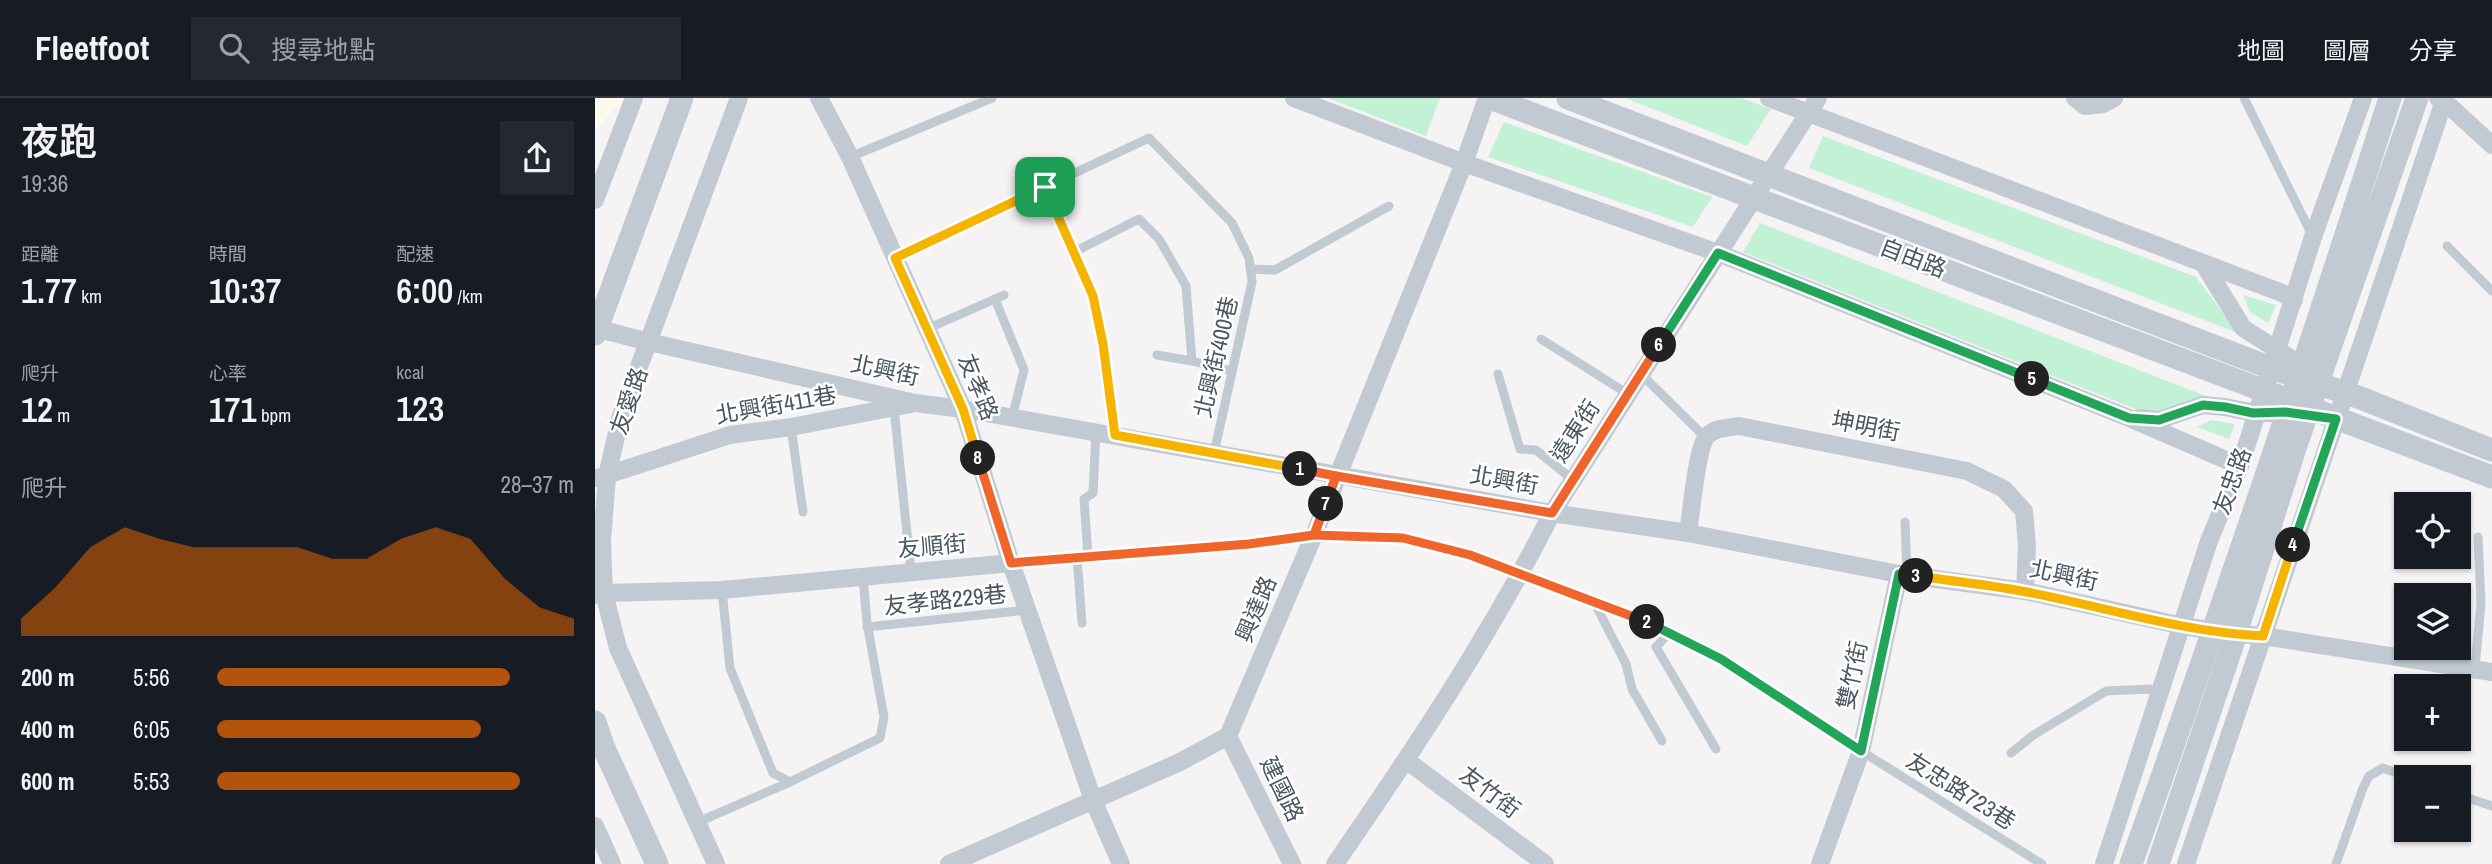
<!DOCTYPE html>
<html lang="zh-TW">
<meta charset="utf-8">
<style>
:root{--surface:#171b24;--page:#242831;--text:#f1f3f6;--muted:#9ea1a6;--line:#363941;--accent:#b45309}
body{margin:0;font-family:"Archivo Narrow","Noto Sans TC",sans-serif;background:var(--page);color:var(--text);height:100vh;display:flex;flex-direction:column;font-size:26px;white-space:nowrap}
*{box-sizing:border-box;margin:0}
p{font-size:23px;color:var(--muted)}
.icon{flex:none;width:38px;height:38px;fill:none;stroke:currentColor;stroke-width:2;stroke-linecap:round;stroke-linejoin:round}
.map{position:relative;flex:1;overflow:hidden}
.drawer{display:flex;flex-direction:column;background:var(--surface);width:595px}
.drawer>*{flex:none}
.controls{position:absolute;left:1799px;top:394px;display:grid;gap:14px}
.controls a{display:grid;place-items:center;width:77px;height:77px;border-radius:0px;background:var(--surface);box-shadow:0 2px 5px #0004;font-size:35px}
.pin{position:absolute;display:grid;place-items:center;width:60px;height:60px;color:#fff;margin:-30px;border-radius:14px;box-shadow:0 4px 10px #0006}
.km{position:absolute;width:35px;height:35px;margin:-18px;border-radius:50%;background:#222;color:#fff;font-size:19px;line-height:35px;text-align:center}
.round{display:grid;place-items:center;flex:none;width:74px;height:74px;border-radius:0px;background:var(--page)}
.head{display:flex;align-items:center;justify-content:space-between;height:119px;padding:0 21px}
h1{font-size:38px;font-weight:600;line-height:52px}
.stats{display:grid;grid-template-columns:repeat(3,1fr);gap:10px;height:119px;padding:7px 21px}
.stats div{display:grid;align-content:center}
.stats b{font-size:35px;font-weight:600}
.stats small{font-size:19px;font-weight:400}
.stats p{font-size:19px}
.chart{height:196px;padding:14px 21px}
.chart p{display:flex;justify-content:space-between}
.chart svg{width:100%;height:126px;margin-top:7px;fill:var(--accent);opacity:.7}
ul{padding:0 21px;list-style:none;font-size:23px}
li{display:grid;grid-template-columns:112px 84px 1fr;align-items:center;height:52px}
li i{height:18px;border-radius:9px;background:var(--accent)}
header{display:flex;align-items:center;gap:42px;box-sizing:border-box;height:98px;padding:0 35px;background:var(--surface);border-bottom:2px solid var(--line)}
header strong{font-size:33px}
nav{display:flex;gap:38px;margin-inline-start:auto;font-size:24px}
.search{width:490px;height:63px;background:var(--page);display:flex;align-items:center;gap:18px;box-sizing:border-box;padding:0 24px;border-radius:0px;color:var(--muted);font-size:26px}
main{display:flex;flex:1;min-height:0}
.map>svg:first-child{display:block}
</style>
<header>
<strong>Fleetfoot</strong>
<div class="search"><svg class="icon" aria-label="search" viewBox="0 0 24 24"><circle cx="10" cy="10" r="6"/><path d="M15 15l6 6"/></svg>搜尋地點</div>
<nav><a>地圖</a><a>圖層</a><a>分享</a></nav>
</header>
<main>
<section class="drawer">
<div class="head"><div><h1>夜跑</h1><p>19:36</p></div><a class="round"><svg class="icon" aria-label="share" viewBox="0 0 24 24"><path d="M12 15V3M7 8l5-5 5 5M5 13v7h14v-7"/></svg></a></div>
<div class="stats">
<div><p>距離</p><b>1.77<small> km</small></b></div>
<div><p>時間</p><b>10:37</b></div>
<div><p>配速</p><b>6:00<small> /km</small></b></div>
</div>
<div class="stats">
<div><p>爬升</p><b>12<small> m</small></b></div>
<div><p>心率</p><b>171<small> bpm</small></b></div>
<div><p>kcal</p><b>123</b></div>
</div>
<div class="chart"><p><span>爬升</span>28–37 m</p>
<svg viewBox="0 0 160 44" preserveAspectRatio="none"><path d="M0 44V38L10 27L20 13L30 6L40 10L50 13L60 13L70 13L80 13L90 17L100 17L110 10L120 6L130 10L140 24L150 34L160 38V44z"/></svg>
</div>
<ul>
<li><b>200 m</b>5:56<i style="width:82%"></i></li>
<li><b>400 m</b>6:05<i style="width:74%"></i></li>
<li><b>600 m</b>5:53<i style="width:85%"></i></li>
</ul>
</section>
<div class="map">
<svg width="1897" height="766" viewBox="0 0 1897 766">
<rect width="100%" height="100%" fill="#f5f3f3"/>
<!-- commercial -->
<path fill="#fdf9ef" d="M0 0H30L0 32Z"/>
<!-- green -->
<g fill="#c3f1d5">
<path d="M733 0H845L831 38Z"/>
<path d="M1030 0H1146L1176 11 1152 48Z"/>
<path d="M909 24 1117 99 1098 129 893 59Z"/>
<path d="M1228 38 1601 179 1643 235 1214 70Z"/>
<path d="M1165 125 1611 298 1553 316 1148 154Z"/>
<path d="M1648 197 1681 207 1673 225 1655 214Z"/>
<path d="M1616 322 1640 326 1634 341 1602 329Z"/>
</g>
<g fill="none" stroke-linecap="round" stroke-linejoin="round">
<!-- service -->
<g stroke="#c1cad2" stroke-width="9">
<path d="M1649 0 1717 137"/>
<path d="M255 59 397 0"/>
<path d="M450 89 498 198 508 246 520 337"/>
<path d="M1852 148 1897 193"/>
<path d="M479 154 544 121 564 141 591 188 597 263 637 273"/>
<path d="M300 160 554 40 637 125 654 160 657 184 619 355"/>
<path d="M656 171 680 172 794 108"/>
<path d="M400 201 429 272 417 320"/>
<path d="M332 231 409 197"/>
<path d="M946 241 1033 296"/>
<path d="M562 257 597 263"/>
<path d="M903 276 925 351 941 352 978 382"/>
<path d="M1046 276 1110 339"/>
<path d="M299 310 316 474"/>
<path d="M196 329 208 414"/>
<path d="M1310 424 1312 477"/>
<path d="M493 459 489 401 498 395 501 334"/>
<path d="M482 460 487 525"/>
<path d="M416 465 654 446 719 437 808 440 875 457 1012 507 1059 527 1126 561 1266 653 1447 766"/>
<path d="M127 492 135 570 178 675 195 684 285 640 289 619 272 525 268 479"/>
<path d="M998 502 1031 566 1037 591 1067 643"/>
<path d="M272 529 432 512"/>
<path d="M1074 535 1061 549 1121 651"/>
<path d="M1880 570 1886 505 1883 439"/>
<path d="M1416 655 1437 638 1511 593 1554 591 1566 596"/>
<path d="M1864 697 1897 708"/>
<path d="M103 724 195 684"/>
<path d="M1741 766 1768 690 1774 678 1788 670 1813 679"/>
</g>
<!-- minor -->
<g stroke="#c1cad2" stroke-width="18">
<path d="M224 0 255 59 368 311 416 465 498 702 526 766"/>
<path d="M699 0 869 65 1123 155 1534 320 1645 368"/>
<path d="M1174 0 1687 195 1699 202"/>
<path d="M1480 0 1490 8 1508 6 1519 0"/>
<path d="M1843 0 1849 3 1897 47"/>
<path d="M0 102 39 0"/>
<path d="M1608 165 1648 230 1717 274"/>
<path d="M0 230 54 244 320 305 368 311 957 415 1093 435 1304 476 1430 493 1588 528 1641 536 1668 538 1897 574"/>
<path d="M1544 320 1564 322 1608 307 1630 309 1660 315H1702"/>
<path d="M3 380 135 337 196 329 316 306"/>
<path d="M1093 435C1096 417 1102 348 1112 338 1121 329 1133 330 1144 328L1372 373 1409 391 1429 413 1432 447 1430 493"/>
<path d="M0 497 9 495 127 492 416 465"/>
<path d="M633 638 697 766"/>
<path d="M811 662 950 766"/>
<path d="M0 728 17 766"/>
<path d="M121 766 23 550 9 495 7 443 12 378 26 317 144 0"/>
<path d="M354 766 585 664 633 638 719 437 869 65 892 0"/>
<path d="M740 766C818 653 895 538 957 415L1223 0"/>
<path d="M1225 766 1266 653 1304 476"/>
<path d="M1509 766 1614 443 1645 368 1718 139 1768 0"/>
<path d="M1591 766 1850 0"/>
</g>
<!-- tertiary -->
<g stroke="#c1cad2" stroke-width="23">
<path d="M895 0 1897 379"/>
<path d="M973 0 1676 270 1763 299 1897 352"/>
<path d="M0 236 87 0"/>
<path d="M0 624 8 648 62 766"/>
<path d="M1536 766C1627 512 1713 257 1795 0"/>
<path d="M1563 766 1636 551 1699 353 1822 0"/>
</g>
</g>
<g fill="none" stroke-linecap="round" stroke-linejoin="round">
<!-- split-1 casing -->
<g stroke="#fff" stroke-width="14">
<path id="split-1" d="M450 89 498 198 508 246 520 337 705 371"/>
</g>
<!-- split-2 casing -->
<g stroke="#fff" stroke-width="14">
<path id="split-2" d="M705 371 741 378 719 437 808 440 875 457 1052 524"/>
</g>
<!-- split-3 casing -->
<g stroke="#fff" stroke-width="14">
<path id="split-3" d="M1052 524 1126 561 1266 653 1304 476 1321 478"/>
</g>
<!-- split-4 casing -->
<g stroke="#fff" stroke-width="14">
<path id="split-4" d="M1321 478C1358 483 1396 487 1432 494 1510 509 1588 534 1668 538L1698 447"/>
</g>
<!-- split-5 casing -->
<g stroke="#fff" stroke-width="14">
<path id="split-5" d="M1437 281 1534 320 1564 322 1608 307 1630 309 1658 315 1690 314 1741 321 1698 447"/>
</g>
<!-- split-6 casing -->
<g stroke="#fff" stroke-width="14">
<path id="split-6" d="M1064 247 1123 155 1437 281"/>
</g>
<!-- split-7 casing -->
<g stroke="#fff" stroke-width="14">
<path id="split-7" d="M731 406 741 378 957 415 1064 247"/>
</g>
<!-- split-8 casing -->
<g stroke="#fff" stroke-width="14">
<path id="split-8" d="M383 360 416 465 654 446 719 437 731 406"/>
</g>
<!-- split-9 casing -->
<g stroke="#fff" stroke-width="14">
<path id="split-9" d="M383 360 368 311 300 160 450 89"/>
</g>
<!-- split-1 -->
<use href="#split-1" stroke="#f5b400" stroke-width="9"/>
<!-- split-2 -->
<use href="#split-2" stroke="#f0652b" stroke-width="9"/>
<!-- split-3 -->
<use href="#split-3" stroke="#22a559" stroke-width="9"/>
<!-- split-4 -->
<use href="#split-4" stroke="#f5b400" stroke-width="9"/>
<!-- split-5 -->
<use href="#split-5" stroke="#22a559" stroke-width="9"/>
<!-- split-6 -->
<use href="#split-6" stroke="#22a559" stroke-width="9"/>
<!-- split-7 -->
<use href="#split-7" stroke="#f0652b" stroke-width="9"/>
<!-- split-8 -->
<use href="#split-8" stroke="#f0652b" stroke-width="9"/>
<!-- split-9 -->
<use href="#split-9" stroke="#f5b400" stroke-width="9"/>
</g>
<g text-anchor="middle" stroke-width="5" stroke-linejoin="round" paint-order="stroke">
<!-- street labels -->
<g font-size="23" fill="#4a5661" stroke="#fff">
<text transform="translate(1318 160) rotate(21)" y="8">自由路</text>
<text transform="translate(621 259) rotate(-77)" y="8">北興街400巷</text>
<text transform="translate(290 272) rotate(12)" y="8">北興街</text>
<text transform="translate(383 289) rotate(68)" y="8">友孝路</text>
<text transform="translate(34 303) rotate(-71)" y="8">友愛路</text>
<text transform="translate(181 307) rotate(-10)" y="8">北興街411巷</text>
<text transform="translate(1271 328) rotate(11)" y="8">坤明街</text>
<text transform="translate(980 333) rotate(-57)" y="8">遠東街</text>
<text transform="translate(909 382) rotate(10)" y="8">北興街</text>
<text transform="translate(1637 383) rotate(-70)" y="8">友忠路</text>
<text transform="translate(337 448) rotate(-5)" y="8">友順街</text>
<text transform="translate(1469 477) rotate(12)" y="8">北興街</text>
<text transform="translate(350 502) rotate(-6)" y="8">友孝路229巷</text>
<text transform="translate(661 511) rotate(-67)" y="8">興達路</text>
<text transform="translate(1257 577) rotate(-78)" y="8">雙竹街</text>
<text transform="translate(687 691) rotate(64)" y="8">建國路</text>
<text transform="translate(1366 693) rotate(32)" y="8">友忠路723巷</text>
<text transform="translate(895 694) rotate(37)" y="8">友竹街</text>
</g>
</g>
</svg>
<div class="controls">
<a><svg class="icon" aria-label="locate" viewBox="0 0 24 24"><circle cx="12" cy="12" r="6"/><path d="M12 2v4M12 18v4M2 12h4M18 12h4"/></svg></a>
<a><svg class="icon" aria-label="layers" viewBox="0 0 24 24"><path d="M12 4l9 5-9 5-9-5zM3 14l9 5 9-5"/></svg></a>
<a>+</a>
<a>−</a>
</div>
<div class="pin" style="left:450px;top:89px;background:#1e9e55"><svg class="icon" aria-label="arrive" viewBox="0 0 24 24"><path d="M6 21V4h12l-3 4 3 4H6"/></svg></div>
<b class="km" style="left:705px;top:371px">1</b>
<b class="km" style="left:1052px;top:524px">2</b>
<b class="km" style="left:1321px;top:478px">3</b>
<b class="km" style="left:1698px;top:447px">4</b>
<b class="km" style="left:1437px;top:281px">5</b>
<b class="km" style="left:1064px;top:247px">6</b>
<b class="km" style="left:731px;top:406px">7</b>
<b class="km" style="left:383px;top:360px">8</b>
</div>
</main>
